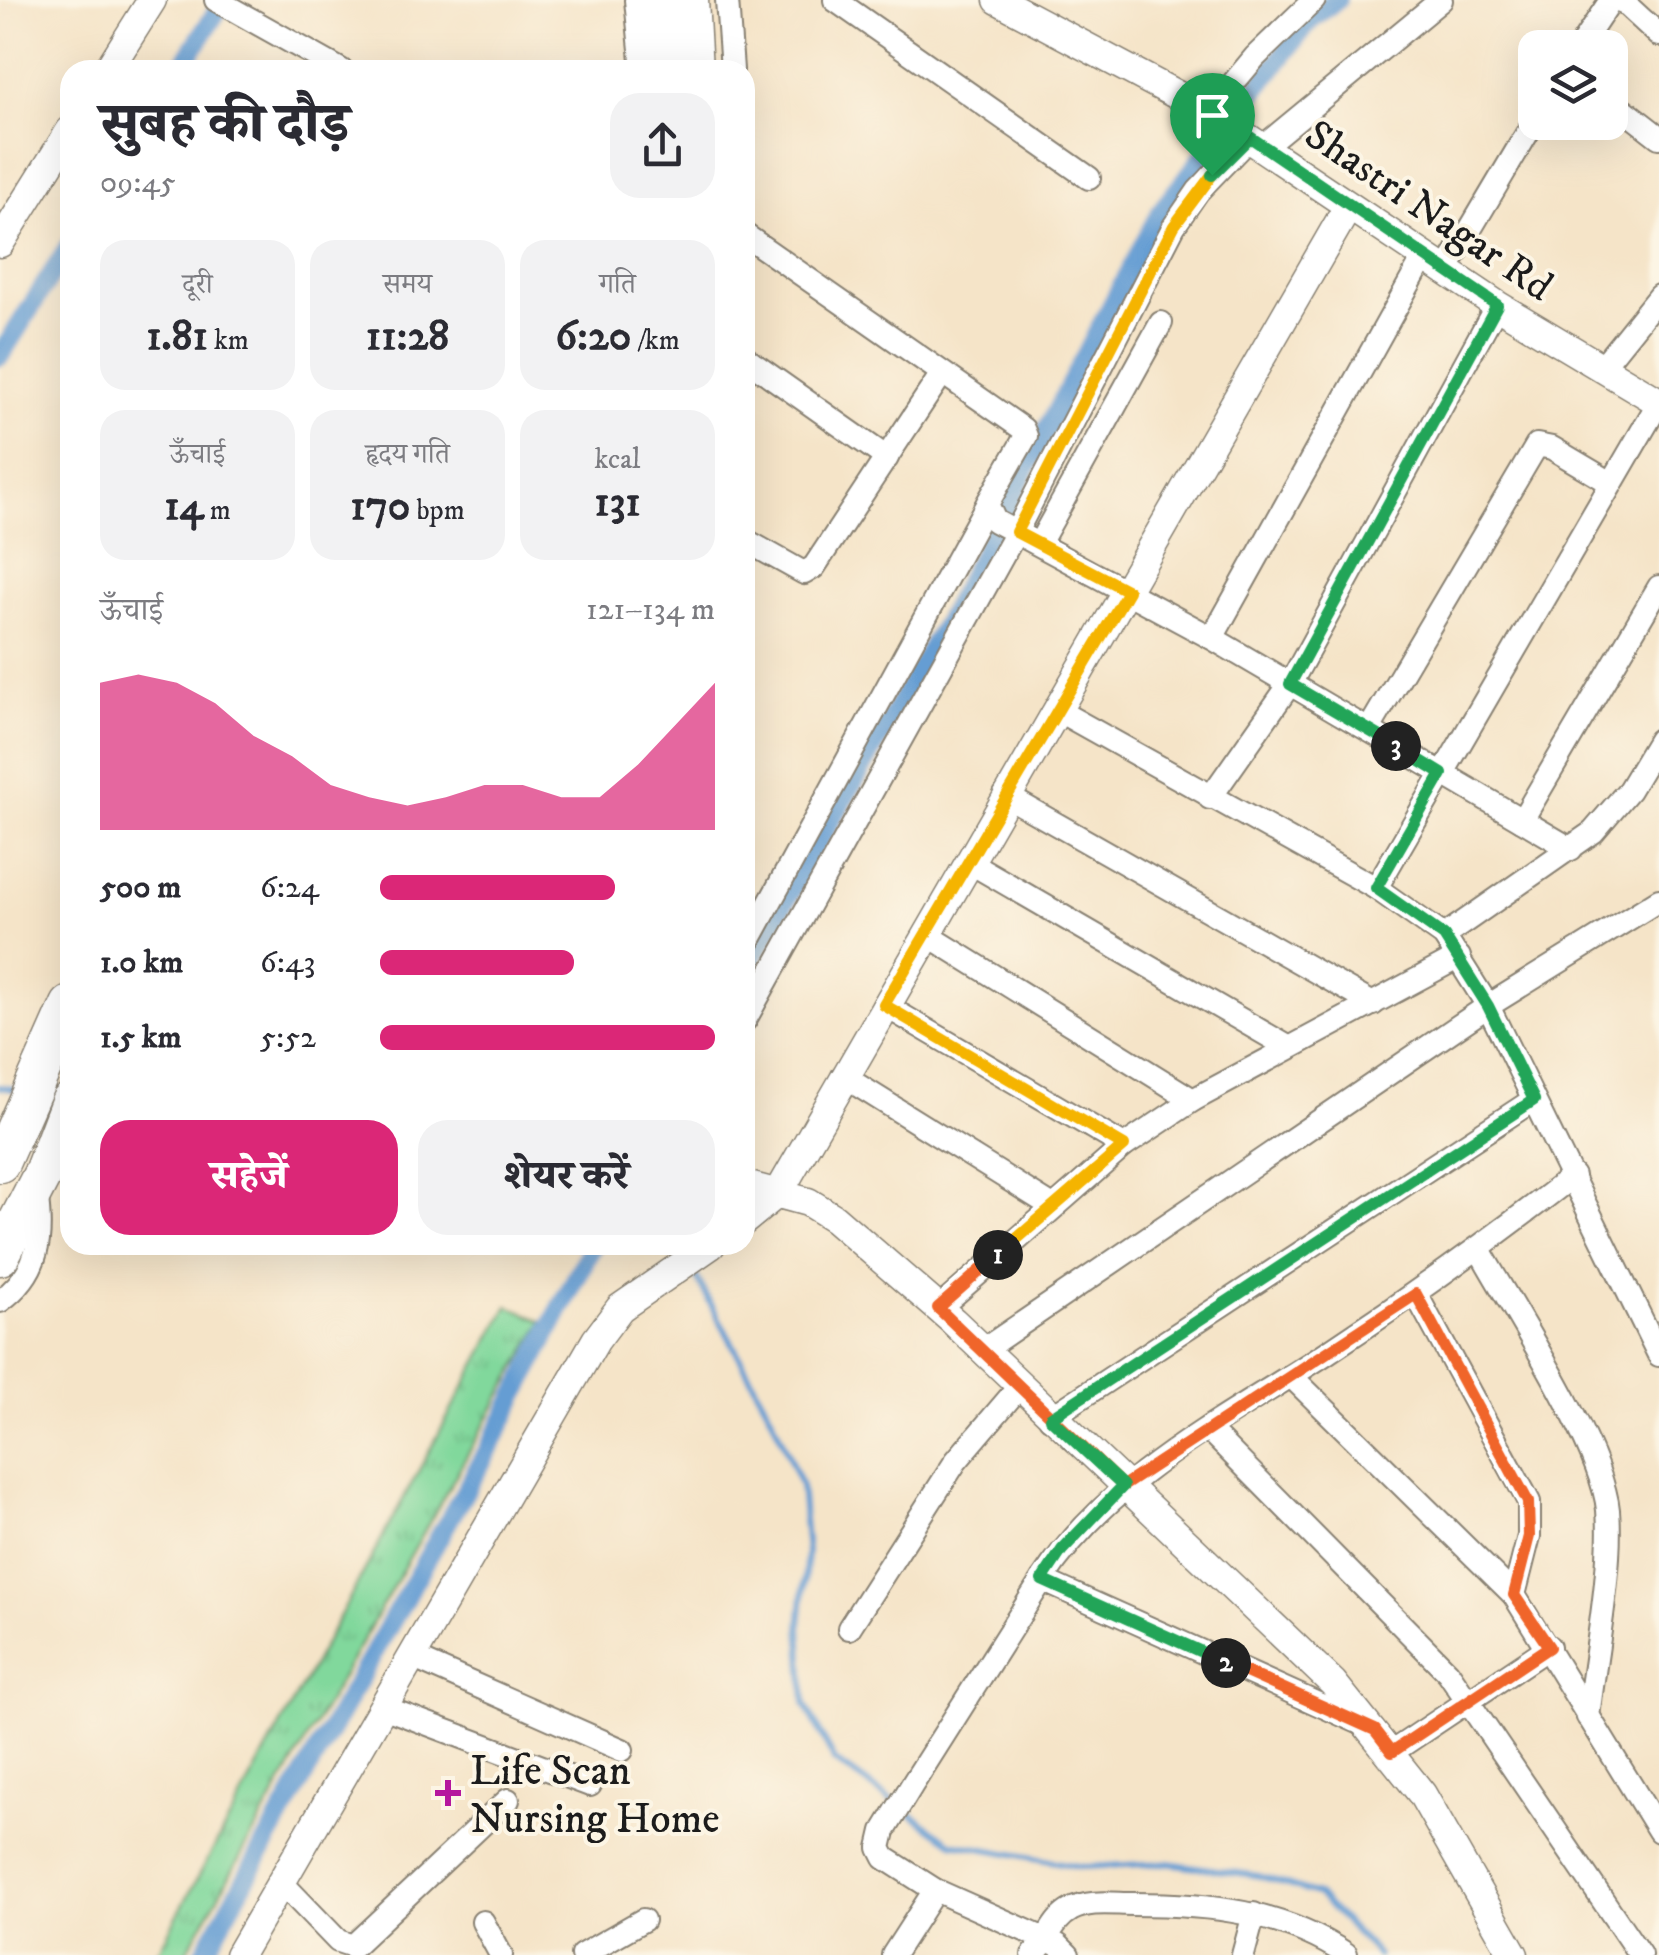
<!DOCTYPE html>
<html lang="hi">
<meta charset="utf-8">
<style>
:root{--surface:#fff;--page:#f2f2f3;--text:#2b2b33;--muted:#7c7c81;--accent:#db2777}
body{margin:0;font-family:"IM FELL DW Pica","Noto Serif Devanagari",serif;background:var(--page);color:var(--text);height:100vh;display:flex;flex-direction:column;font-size:38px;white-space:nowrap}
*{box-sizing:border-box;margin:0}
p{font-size:32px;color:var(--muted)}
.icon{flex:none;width:55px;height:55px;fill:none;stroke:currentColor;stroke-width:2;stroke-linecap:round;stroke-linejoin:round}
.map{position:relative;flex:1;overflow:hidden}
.sheet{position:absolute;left:60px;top:60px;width:695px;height:1195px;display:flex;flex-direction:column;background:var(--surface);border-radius:30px;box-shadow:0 10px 40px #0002}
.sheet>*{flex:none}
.controls{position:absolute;left:1518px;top:30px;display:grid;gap:20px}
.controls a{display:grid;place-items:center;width:110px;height:110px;border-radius:20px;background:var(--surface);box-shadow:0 10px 40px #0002;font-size:50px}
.pin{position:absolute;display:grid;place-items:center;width:85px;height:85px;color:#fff;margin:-102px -42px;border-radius:50% 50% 50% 0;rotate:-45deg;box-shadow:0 0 10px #0007}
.pin .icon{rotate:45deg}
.km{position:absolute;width:50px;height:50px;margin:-25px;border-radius:50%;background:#222;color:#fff;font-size:28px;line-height:50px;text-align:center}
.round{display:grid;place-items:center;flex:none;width:105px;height:105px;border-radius:30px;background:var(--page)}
.headline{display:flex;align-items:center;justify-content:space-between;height:170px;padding:0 40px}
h1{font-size:55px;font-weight:800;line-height:75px}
.metrics{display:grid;grid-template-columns:repeat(3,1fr);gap:15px;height:170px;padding:10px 40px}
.metrics div{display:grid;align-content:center;border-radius:25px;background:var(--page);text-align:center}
.metrics b{font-size:42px;font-weight:800}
.metrics small{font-size:28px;font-weight:400}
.metrics p{font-size:28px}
.chart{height:280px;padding:20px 40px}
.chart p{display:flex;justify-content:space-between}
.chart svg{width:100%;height:180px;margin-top:10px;fill:var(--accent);opacity:.7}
.button{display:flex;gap:20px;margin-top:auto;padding:20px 40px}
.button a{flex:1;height:115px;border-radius:30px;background:var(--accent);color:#fff;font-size:40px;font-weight:800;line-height:115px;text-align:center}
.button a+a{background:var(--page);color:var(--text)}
ul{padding:0 40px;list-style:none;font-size:32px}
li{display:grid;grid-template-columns:160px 120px 1fr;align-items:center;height:75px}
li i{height:25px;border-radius:12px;background:var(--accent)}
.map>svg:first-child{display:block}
</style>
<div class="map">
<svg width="1659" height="1955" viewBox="0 0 1659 1955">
<defs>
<pattern id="park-tufts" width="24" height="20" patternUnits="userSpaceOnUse" patternTransform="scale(2.5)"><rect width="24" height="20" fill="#81d89c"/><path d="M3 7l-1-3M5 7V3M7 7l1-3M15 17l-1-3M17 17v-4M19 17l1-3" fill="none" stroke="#6fb986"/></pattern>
</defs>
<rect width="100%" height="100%" fill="#fcf5e5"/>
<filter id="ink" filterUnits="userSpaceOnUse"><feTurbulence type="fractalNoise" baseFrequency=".01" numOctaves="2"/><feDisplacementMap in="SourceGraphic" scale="20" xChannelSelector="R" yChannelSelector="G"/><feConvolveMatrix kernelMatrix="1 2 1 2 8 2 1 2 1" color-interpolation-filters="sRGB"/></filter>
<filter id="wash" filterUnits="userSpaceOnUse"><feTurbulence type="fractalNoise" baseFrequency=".0048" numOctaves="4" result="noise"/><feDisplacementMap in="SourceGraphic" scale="40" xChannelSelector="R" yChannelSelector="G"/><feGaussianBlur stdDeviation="2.25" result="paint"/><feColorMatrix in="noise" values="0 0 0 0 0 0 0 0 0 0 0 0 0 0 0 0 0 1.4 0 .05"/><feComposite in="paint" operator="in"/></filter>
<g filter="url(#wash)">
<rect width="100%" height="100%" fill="#f5e4c8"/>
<!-- park -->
<path fill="url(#park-tufts)" stroke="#4e7a5c" stroke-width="2.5" d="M508 1306 543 1321 185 1955H156Z"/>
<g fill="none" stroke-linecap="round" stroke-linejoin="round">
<!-- stream -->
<g stroke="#659dd3" stroke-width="6">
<path d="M0 1087 19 1090"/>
<path d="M691 1267 772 1417 801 1485 807 1553 800 1626 805 1704 835 1761 952 1843 1083 1867 1168 1863 1259 1876 1318 1895 1378 1955"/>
</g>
<!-- canal -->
<g stroke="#659dd3" stroke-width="20">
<path d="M180 70 224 0"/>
<path d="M0 356 70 245"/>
<path d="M745 972 946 622 1161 211 1311 19 1337 0"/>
<path d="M203 1955 486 1454 593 1245"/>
</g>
</g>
</g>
<g filter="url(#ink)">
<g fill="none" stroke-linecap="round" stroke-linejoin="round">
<!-- minor casing -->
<g stroke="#888072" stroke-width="26">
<g id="minor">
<path d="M216 0 341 70"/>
<path d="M636 0 643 70"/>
<path d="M727 0 732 70"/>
<path d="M835 0 1089 178"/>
<path d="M1621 0 1659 35"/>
<path d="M1579 48 1611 0"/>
<path d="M1610 99 1659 137"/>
<path d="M1209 112 1255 57 1314 0"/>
<path d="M1264 146 1441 0"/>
<path d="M745 235 1023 429 1026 436 987 504 995 521 1212 638 1571 849"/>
<path d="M1446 270 1535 120"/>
<path d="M745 358 887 458"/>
<path d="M1602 367 1659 296"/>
<path d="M745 540 804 573 814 567 941 375"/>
<path d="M1039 544 1161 323"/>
<path d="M1212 638 1424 257"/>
<path d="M1057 710 1376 888 1444 936 1488 1006 1659 1355"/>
<path d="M1369 729 1537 445 1552 448 1611 483"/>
<path d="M1005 795 1373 1004"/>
<path d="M1210 798 1290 684 1497 305"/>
<path d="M1522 820 1659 587"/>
<path d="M969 862 1288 1047"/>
<path d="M1376 888 1659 402"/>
<path d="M926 934 1193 1100"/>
<path d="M1444 936 1593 832 1629 790 1659 740"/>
<path d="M745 948 985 508"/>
<path d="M884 1005 1124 1146"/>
<path d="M745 1020 1016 532 1174 226 1198 191 1250 137"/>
<path d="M843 1076 1053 1207"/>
<path d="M1479 1249C1513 1310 1602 1446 1608 1510 1613 1567 1595 1657 1588 1717"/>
<path d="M1416 1294 1529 1502V1536L1514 1595"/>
<path d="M0 1301C40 1272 43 1238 36 1192"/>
<path d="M938 1309 1124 1146 1193 1100 1459 957"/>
<path d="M983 1350 1488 1006 1659 900"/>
<path d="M1291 1376 1514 1595 1659 1831"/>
<path d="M1050 1418 1533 1100"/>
<path d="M1208 1429 1448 1672 1640 1955"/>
<path d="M1042 1580 1367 1726"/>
<path d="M849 1628 956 1461 1019 1387"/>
<path d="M412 1657 622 1750"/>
<path d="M383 1707 590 1785"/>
<path d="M1392 1752 1549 1647"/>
<path d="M281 1882 338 1941 353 1946 508 1800"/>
<path d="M483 1922 501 1955"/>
<path d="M582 1955 643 1920"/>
<path d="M893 1955 935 1890"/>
<path d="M1033 1955C1049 1940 1052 1920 1071 1910 1089 1900 1113 1904 1132 1904 1209 1904 1281 1911 1346 1954"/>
<path d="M1068 1955 1058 1945 935 1890 885 1858 880 1848 884 1831 912 1785 1042 1580C1110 1476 1224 1420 1325 1354 1410 1298 1492 1239 1573 1176"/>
<path d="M1243 1955 1254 1914"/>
</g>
</g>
<!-- tertiary casing -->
<g stroke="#888072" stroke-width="31">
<g id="tertiary">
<path d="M998 0 1209 112 1497 305 1659 402"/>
<path d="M108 70 152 0"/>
<path d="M0 243 70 131"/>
<path d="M745 1185 808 1202 834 1218 953 1321 1333 1683 1422 1794 1514 1955"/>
<path d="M745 1220 779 1192 1348 207"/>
<path d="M239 1955 596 1340 620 1308 711 1245"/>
</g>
</g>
<!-- trunk casing -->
<g stroke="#888072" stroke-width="41">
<g id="trunk">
<path d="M662 0 663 70"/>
<path d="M689 0 693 70"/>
<path d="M0 1163 70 1005"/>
<path d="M0 1256 42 1175 70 1102"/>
</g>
</g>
<!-- minor -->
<use href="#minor" stroke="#fff" stroke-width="22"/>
<!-- tertiary -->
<use href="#tertiary" stroke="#fff" stroke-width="28"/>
<!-- trunk -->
<use href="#trunk" stroke="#fff" stroke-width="38"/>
</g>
</g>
<g fill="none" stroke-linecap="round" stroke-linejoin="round" filter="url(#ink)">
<!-- split-1 casing -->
<g stroke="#fff" stroke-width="20">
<path id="split-1" d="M998 1255 1124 1146 884 1005 1128 591 1016 532 1174 226 1212 175"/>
</g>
<!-- split-2 casing -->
<g stroke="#fff" stroke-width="20">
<path id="split-2" d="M998 1255 938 1308 1123 1486 1416 1294 1528 1502 1529 1536 1514 1595 1549 1647 1392 1752 1375 1730 1226 1663"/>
</g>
<!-- split-3 casing -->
<g stroke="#fff" stroke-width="20">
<path id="split-3" d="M1226 1663 1042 1580 1062 1550 1123 1486 1050 1418 1534 1100 1488 1006 1444 936 1376 888 1442 774 1396 746"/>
</g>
<!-- split-4 casing -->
<g stroke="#fff" stroke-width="20">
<path id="split-4" d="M1212 175 1250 137 1497 305 1290 684 1396 746"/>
</g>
<!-- split-1 -->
<use href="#split-1" stroke="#f5b400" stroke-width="12"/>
<!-- split-2 -->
<use href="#split-2" stroke="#f0652b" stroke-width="12"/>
<!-- split-3 -->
<use href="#split-3" stroke="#22a559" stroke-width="12"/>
<!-- split-4 -->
<use href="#split-4" stroke="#22a559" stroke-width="12"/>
</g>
<!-- markers -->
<path fill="#b5179e" stroke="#fcf5e5" stroke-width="4" d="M443 1778h10v10h10v10h-10v10h-10v-10h-10v-10h10z"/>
<g text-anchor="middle" stroke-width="8" stroke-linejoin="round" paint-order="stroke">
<!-- street labels -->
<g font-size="42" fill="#1c1c1c" stroke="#fcf5e5">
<text transform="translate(1430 209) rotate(34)" y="15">Shastri Nagar Rd</text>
</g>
<!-- poi labels -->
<g font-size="42" fill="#1c1c1c" stroke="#fcf5e5" text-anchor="start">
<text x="470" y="1784">Life Scan<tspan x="470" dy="48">Nursing Home</tspan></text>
</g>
</g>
</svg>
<div class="controls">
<a><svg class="icon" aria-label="layers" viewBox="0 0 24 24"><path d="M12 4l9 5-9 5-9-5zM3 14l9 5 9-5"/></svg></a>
</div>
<div class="pin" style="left:1212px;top:175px;background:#1e9e55"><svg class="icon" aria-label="arrive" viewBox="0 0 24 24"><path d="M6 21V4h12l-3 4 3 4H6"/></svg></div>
<b class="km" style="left:998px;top:1255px">1</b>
<b class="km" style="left:1226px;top:1663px">2</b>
<b class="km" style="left:1396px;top:746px">3</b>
<section class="sheet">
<div class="headline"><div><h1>सुबह की दौड़</h1><p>09:45</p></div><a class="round"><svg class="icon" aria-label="share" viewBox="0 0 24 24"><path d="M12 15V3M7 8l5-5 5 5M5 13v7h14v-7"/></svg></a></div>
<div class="metrics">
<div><p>दूरी</p><b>1.81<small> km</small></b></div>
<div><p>समय</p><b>11:28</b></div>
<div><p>गति</p><b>6:20<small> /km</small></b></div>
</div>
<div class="metrics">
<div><p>ऊँचाई</p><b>14<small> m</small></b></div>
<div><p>हृदय गति</p><b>170<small> bpm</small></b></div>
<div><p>kcal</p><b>131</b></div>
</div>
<div class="chart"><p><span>ऊँचाई</span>121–134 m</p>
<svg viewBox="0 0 160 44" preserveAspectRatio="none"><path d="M0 44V8L10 6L20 8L30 13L40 21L50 26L60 33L70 36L80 38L90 36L100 33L110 33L120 36L130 36L140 28L150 18L160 8V44z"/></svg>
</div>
<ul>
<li><b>500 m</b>6:24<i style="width:70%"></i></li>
<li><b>1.0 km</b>6:43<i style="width:58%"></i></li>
<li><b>1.5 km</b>5:52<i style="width:100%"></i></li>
</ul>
<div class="button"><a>सहेजें</a><a>शेयर करें</a></div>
</section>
</div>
